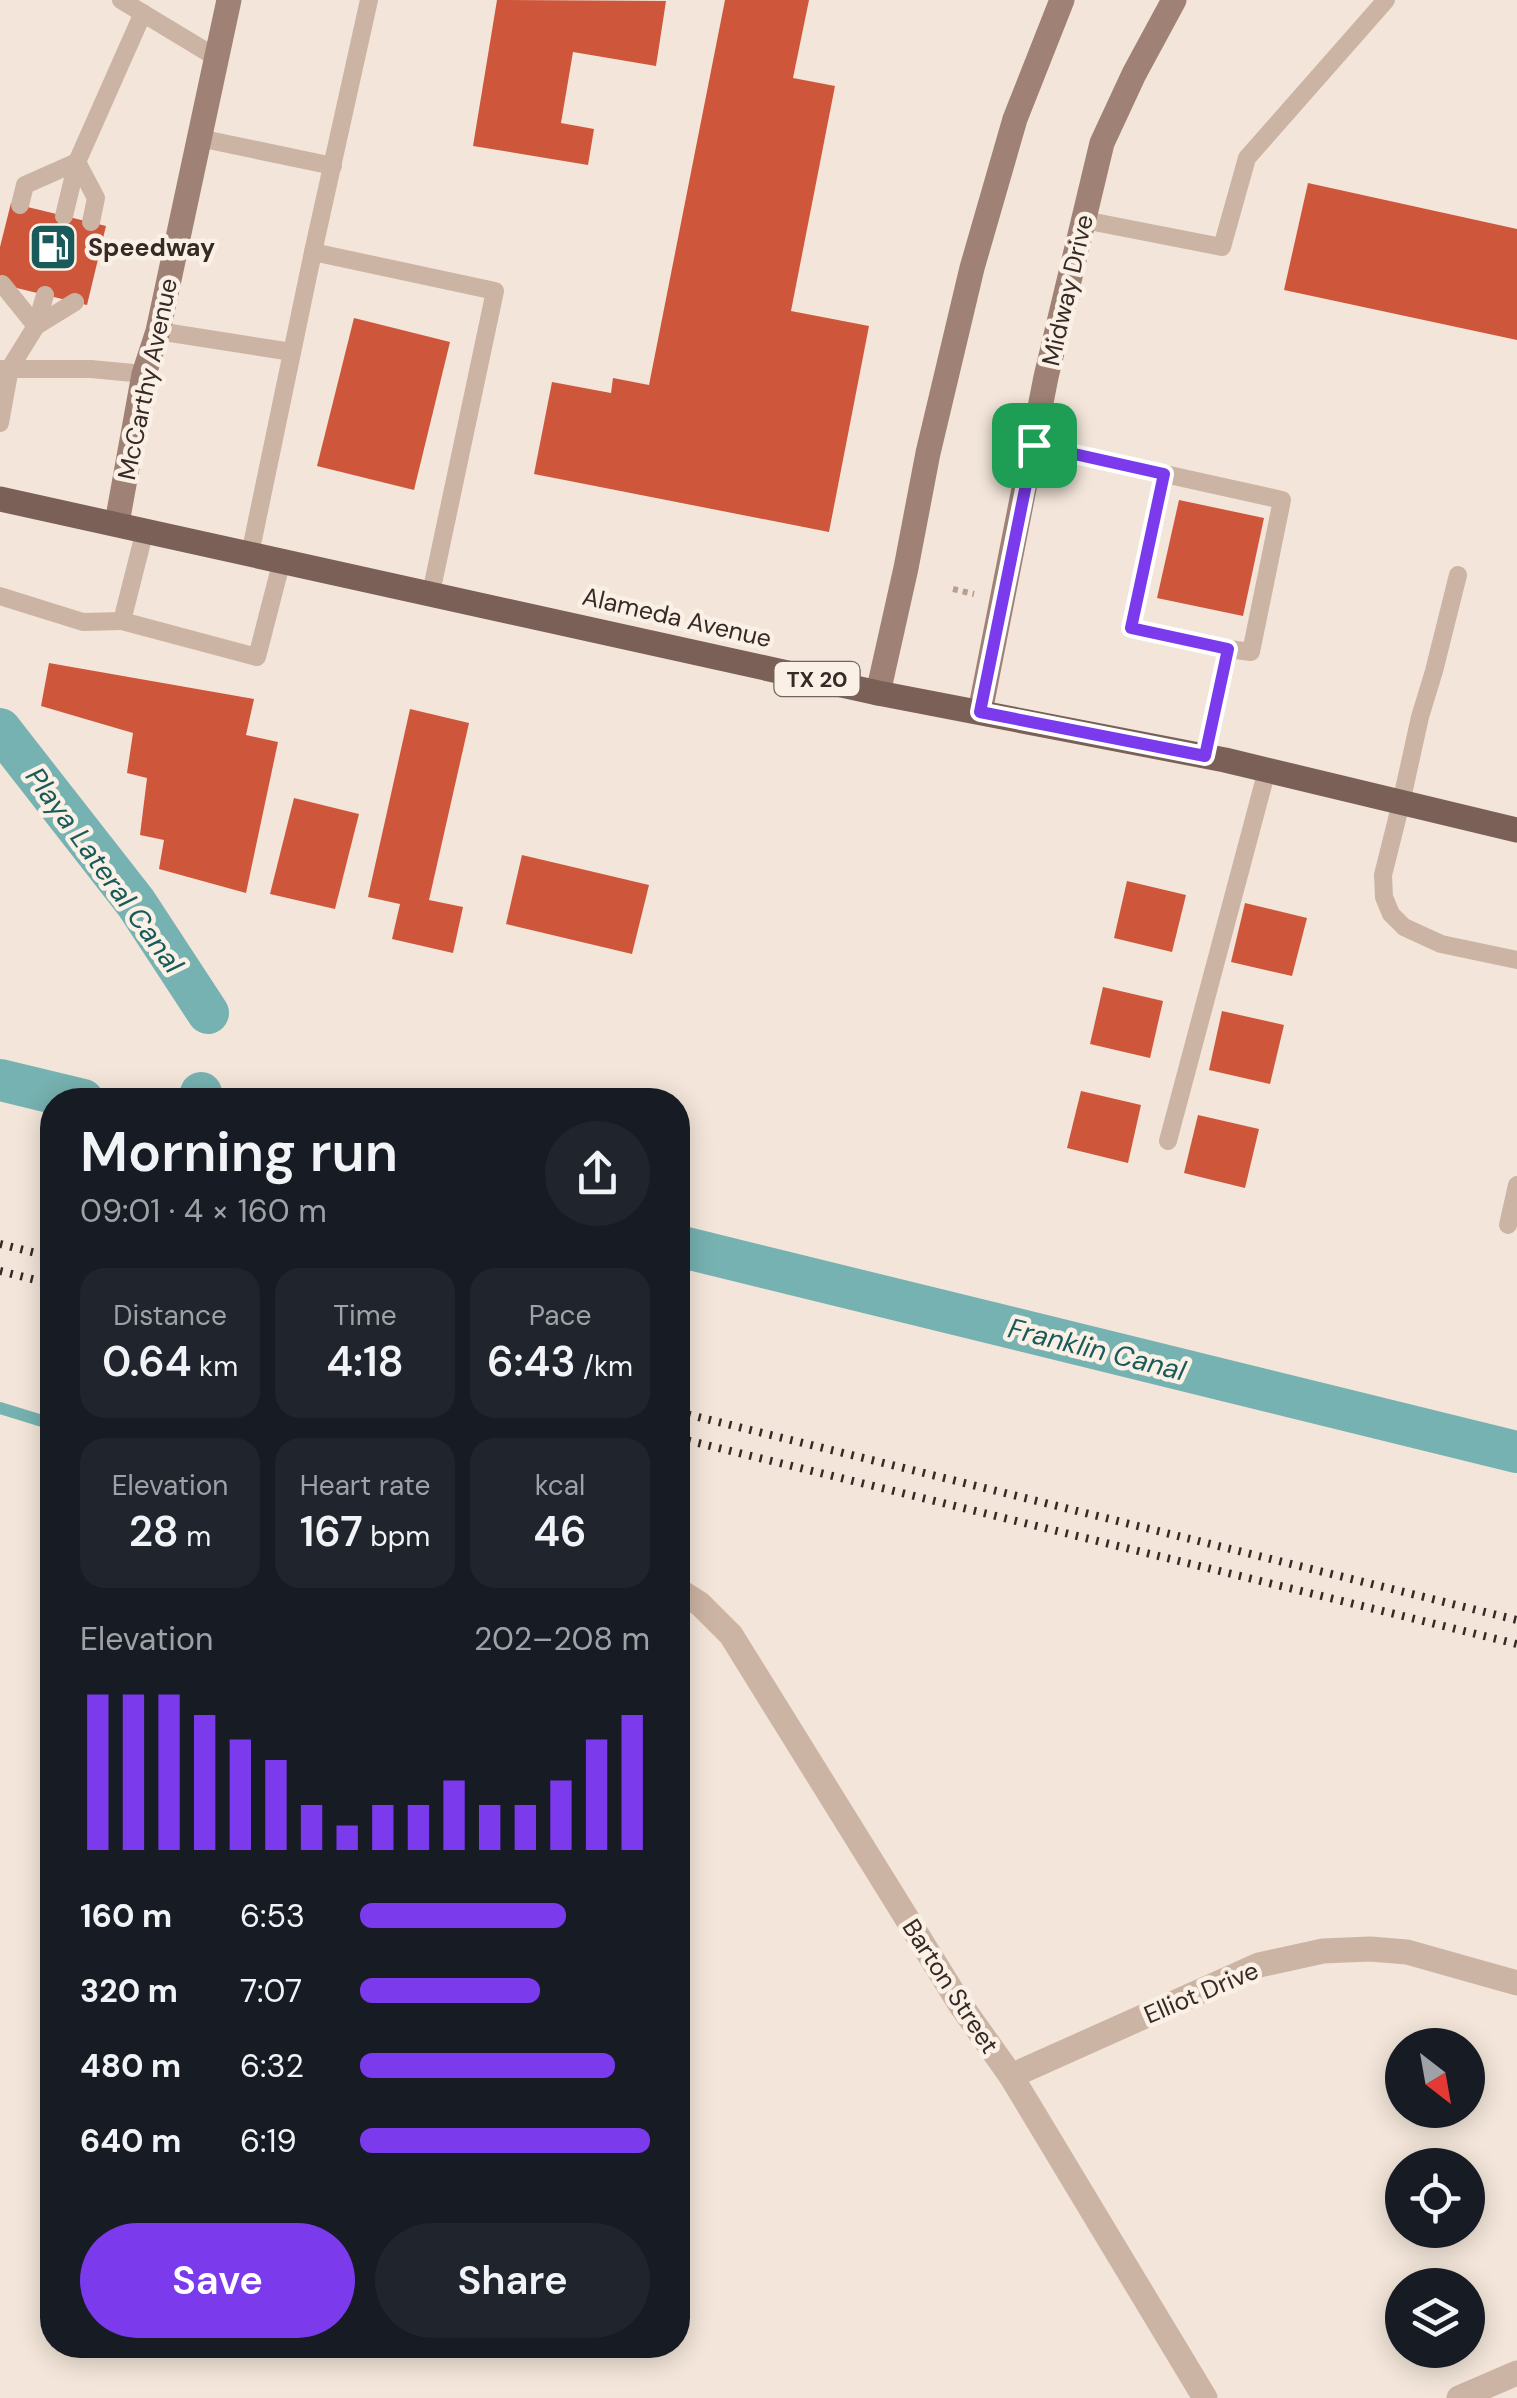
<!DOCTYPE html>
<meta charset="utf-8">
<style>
:root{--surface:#171b24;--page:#20242c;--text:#f1f3f6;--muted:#9ea1a6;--accent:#7c3aed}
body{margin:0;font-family:"DM Sans",sans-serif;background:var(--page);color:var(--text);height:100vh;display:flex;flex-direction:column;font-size:38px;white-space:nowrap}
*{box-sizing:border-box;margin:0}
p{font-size:32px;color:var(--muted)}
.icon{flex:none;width:55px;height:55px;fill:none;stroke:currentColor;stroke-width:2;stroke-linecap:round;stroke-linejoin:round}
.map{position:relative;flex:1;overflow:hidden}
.side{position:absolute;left:40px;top:1088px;width:650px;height:1270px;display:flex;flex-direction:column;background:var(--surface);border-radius:40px;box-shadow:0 5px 25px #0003}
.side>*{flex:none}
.needle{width:65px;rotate:149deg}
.fabs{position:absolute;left:1385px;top:2028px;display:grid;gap:20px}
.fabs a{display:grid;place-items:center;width:100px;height:100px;border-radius:50%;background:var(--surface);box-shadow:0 5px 25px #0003;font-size:50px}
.pin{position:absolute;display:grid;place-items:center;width:85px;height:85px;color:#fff;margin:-42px;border-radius:20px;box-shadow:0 5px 15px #0006}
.round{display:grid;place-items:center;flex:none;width:105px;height:105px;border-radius:52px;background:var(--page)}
.head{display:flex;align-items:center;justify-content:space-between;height:170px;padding:0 40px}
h1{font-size:55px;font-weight:600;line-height:75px}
.stats{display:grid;grid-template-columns:repeat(3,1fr);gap:15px;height:170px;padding:10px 40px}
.stats div{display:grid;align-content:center;border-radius:25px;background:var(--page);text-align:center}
.stats b{font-size:42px;font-weight:600}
.stats small{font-size:28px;font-weight:400}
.stats p{font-size:28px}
.chart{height:280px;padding:20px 40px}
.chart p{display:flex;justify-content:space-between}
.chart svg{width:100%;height:180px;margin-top:10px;stroke:var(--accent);stroke-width:6}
.cta{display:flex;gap:20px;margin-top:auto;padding:20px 40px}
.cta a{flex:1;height:115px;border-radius:60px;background:var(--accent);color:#fff;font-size:40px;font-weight:600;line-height:115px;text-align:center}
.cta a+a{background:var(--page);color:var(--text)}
ul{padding:0 40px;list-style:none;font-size:32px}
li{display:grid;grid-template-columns:160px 120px 1fr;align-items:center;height:75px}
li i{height:25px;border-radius:12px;background:var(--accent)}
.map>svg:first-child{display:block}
</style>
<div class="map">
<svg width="1517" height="2398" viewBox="0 0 1517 2398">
<rect width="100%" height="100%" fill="#f3e5d9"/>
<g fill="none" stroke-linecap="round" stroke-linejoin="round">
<!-- stream -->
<path stroke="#76b2b1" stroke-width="12" d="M0 1408 52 1424"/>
<!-- canal -->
<g stroke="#76b2b1" stroke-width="42">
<path d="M0 729 136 903 208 1013"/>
<path d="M0 1080 83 1100"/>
<path d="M199 1100 201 1093"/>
<path d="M678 1246 1517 1452"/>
</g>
</g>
<!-- building -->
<g fill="#ce573b">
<path d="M497 0 666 1 656 66 573 52 561 123 594 129 588 165 473 146Z"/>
<path d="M725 0H809L793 78 835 86 791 311 869 326 829 532 534 474 552 382 611 393 613 378 649 385Z"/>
<path d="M1308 183 1517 229V340L1284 290Z"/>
<path d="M11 203 106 226 87 305 0 284V247Z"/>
<path d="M354 318 450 342 414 490 317 466Z"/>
<path d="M1179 500 1264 518 1243 616 1157 598Z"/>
<path d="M49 663 254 699 246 735 278 742 246 893 159 869 164 840 140 835 147 778 127 773 133 733 41 706Z"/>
<path d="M410 709 469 723 429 900 463 907 453 953 392 939 400 904 368 897Z"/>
<path d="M294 798 359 814 335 909 270 894Z"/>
<path d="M522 855 649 885 632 954 506 924Z"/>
<path d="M1127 881 1186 895 1172 952 1114 938Z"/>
<path d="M1245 903 1307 918 1292 976 1231 962Z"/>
<path d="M1103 987 1163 1001 1150 1058 1090 1044Z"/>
<path d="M1222 1011 1284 1025 1270 1084 1209 1070Z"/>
<path d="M1081 1091 1141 1105 1128 1163 1067 1148Z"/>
<path d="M1198 1115 1259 1129 1245 1188 1184 1173Z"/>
</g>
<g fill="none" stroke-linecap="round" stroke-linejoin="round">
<!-- path -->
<path stroke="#b89e8e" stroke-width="6" stroke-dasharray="5 5" stroke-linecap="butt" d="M953 589 974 594"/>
<!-- lane -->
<g stroke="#ccb4a4" stroke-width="18">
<path d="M121 0 217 58"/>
<path d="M199 138 333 166"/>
<path d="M20 205 25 185 77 162 96 198 91 222"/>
<path d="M64 216 77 162 143 13"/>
<path d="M1084 220 1222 247 1247 158 1386 0"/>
<path d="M313 252 369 0"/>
<path d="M2 284 36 326 75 302"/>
<path d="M158 331 292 352"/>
<path d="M0 369H91L144 374"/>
<path d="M0 423 10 368 36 326 45 295"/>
<path d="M1034 445 1282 500 1251 652 1229 649"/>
<path d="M1165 474 1131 628 1229 649 1205 757"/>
<path d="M145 530 122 621 257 657 282 560"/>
<path d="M250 554 313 252 495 291 431 593"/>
<path d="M1458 575 1434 671 1420 717 1401 803 1383 875 1384 897 1391 914 1404 927 1441 944 1517 960"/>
<path d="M0 596 83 622 122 621"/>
<path d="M1168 1141 1267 770"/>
<path d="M1508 1225 1517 1185"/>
</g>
<!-- street -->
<g stroke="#ccb4a4" stroke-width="25">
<path d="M678 1590 700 1604 731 1635 960 2004 1011 2076 1205 2398"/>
<path d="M1011 2076 1259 1965 1323 1951 1370 1949 1407 1952 1517 1983"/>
<path d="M1459 2398 1517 2373"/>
</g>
<!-- secondary -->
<g stroke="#9f8275" stroke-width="25">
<path d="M117 523 144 374 158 331 229 0"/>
<path d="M878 693 906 568 928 453 972 268 1015 119 1062 0"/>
<path d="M980 712 1046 377 1102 143 1134 74 1174 0"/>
</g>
<!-- primary -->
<path stroke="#7a6056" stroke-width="25" d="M0 499 878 693 1225 760 1517 830"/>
<!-- rail -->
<g stroke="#372a26" stroke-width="8" stroke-dasharray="2.5 8" stroke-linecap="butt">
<path d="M0 1244 52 1257"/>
<path d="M0 1271 52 1284"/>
<path d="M678 1412 1517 1620"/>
<path d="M678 1438 1517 1644"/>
</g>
</g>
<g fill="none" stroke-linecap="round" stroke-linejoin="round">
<!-- route casing -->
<g stroke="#fff" stroke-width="20">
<path id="route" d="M1034 445 1164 474 1131 628 1228 649 1205 756 980 712Z"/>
</g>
<!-- route -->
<use href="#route" stroke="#7c3aed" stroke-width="12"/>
</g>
<!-- icons -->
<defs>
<g id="fuel-square" transform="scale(2.5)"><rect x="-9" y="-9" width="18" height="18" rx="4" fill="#195a5b" stroke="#faf0e5"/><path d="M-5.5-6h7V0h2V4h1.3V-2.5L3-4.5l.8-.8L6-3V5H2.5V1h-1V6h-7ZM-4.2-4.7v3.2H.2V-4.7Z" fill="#fff"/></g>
</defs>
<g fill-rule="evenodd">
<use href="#fuel-square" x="53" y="247"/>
</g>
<g text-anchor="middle" stroke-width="9" stroke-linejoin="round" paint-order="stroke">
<!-- shield labels -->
<rect fill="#faf0e5" stroke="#72655f" stroke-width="2.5" x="774.5" y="662" width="85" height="34" rx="8"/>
<g font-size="22" font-weight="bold" fill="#372a26">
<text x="817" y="687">TX 20</text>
</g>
<!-- poi labels -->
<g font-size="25" font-weight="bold" fill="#372a26" stroke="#faf0e5" text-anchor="start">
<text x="88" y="256">Speedway</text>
</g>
<!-- street labels -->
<g font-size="25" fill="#372a26" stroke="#faf0e5">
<text transform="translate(1067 290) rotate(-77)" y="9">Midway Drive</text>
<text transform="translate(147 379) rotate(-78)" y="9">McCarthy Avenue</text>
<text transform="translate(677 617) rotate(13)" y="9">Alameda Avenue</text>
<text transform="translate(951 1986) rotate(57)" y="9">Barton Street</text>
<text transform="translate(1201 1992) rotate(-23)" y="9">Elliot Drive</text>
</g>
<!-- water labels -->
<g font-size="28" font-style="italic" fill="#195a5b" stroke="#faf0e5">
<text transform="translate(105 870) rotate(54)" y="10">Playa Lateral Canal</text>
<text transform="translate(1097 1349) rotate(14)" y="10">Franklin Canal</text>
</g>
</g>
</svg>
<div class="fabs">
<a><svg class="needle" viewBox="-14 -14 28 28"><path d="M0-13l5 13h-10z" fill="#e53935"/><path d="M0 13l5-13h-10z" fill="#9ea1a6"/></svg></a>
<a><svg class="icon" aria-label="locate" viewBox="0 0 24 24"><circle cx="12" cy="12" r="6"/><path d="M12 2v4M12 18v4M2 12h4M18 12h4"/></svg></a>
<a><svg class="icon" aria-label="layers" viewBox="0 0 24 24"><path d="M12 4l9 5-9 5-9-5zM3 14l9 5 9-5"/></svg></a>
</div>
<div class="pin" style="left:1034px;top:445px;background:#1e9e55"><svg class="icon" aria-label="arrive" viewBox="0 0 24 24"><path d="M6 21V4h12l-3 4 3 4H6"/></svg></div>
<section class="side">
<div class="head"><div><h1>Morning run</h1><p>09:01 · 4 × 160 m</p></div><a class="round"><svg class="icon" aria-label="share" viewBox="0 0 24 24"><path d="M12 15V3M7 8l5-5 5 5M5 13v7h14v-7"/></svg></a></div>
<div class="stats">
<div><p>Distance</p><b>0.64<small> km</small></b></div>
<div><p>Time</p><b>4:18</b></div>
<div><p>Pace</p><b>6:43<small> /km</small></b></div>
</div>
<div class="stats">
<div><p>Elevation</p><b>28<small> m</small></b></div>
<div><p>Heart rate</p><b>167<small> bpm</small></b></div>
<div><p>kcal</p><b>46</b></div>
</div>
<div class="chart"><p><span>Elevation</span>202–208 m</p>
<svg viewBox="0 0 160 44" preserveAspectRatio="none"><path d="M5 44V6M15 44V6M25 44V6M35 44V11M45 44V17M55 44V22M65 44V33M75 44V38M85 44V33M95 44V33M105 44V27M115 44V33M125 44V33M135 44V27M145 44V17M155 44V11"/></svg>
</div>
<ul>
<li><b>160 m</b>6:53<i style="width:71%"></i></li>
<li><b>320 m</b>7:07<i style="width:62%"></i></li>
<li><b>480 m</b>6:32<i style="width:88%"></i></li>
<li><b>640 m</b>6:19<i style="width:100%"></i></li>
</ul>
<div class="cta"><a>Save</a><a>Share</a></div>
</section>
</div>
